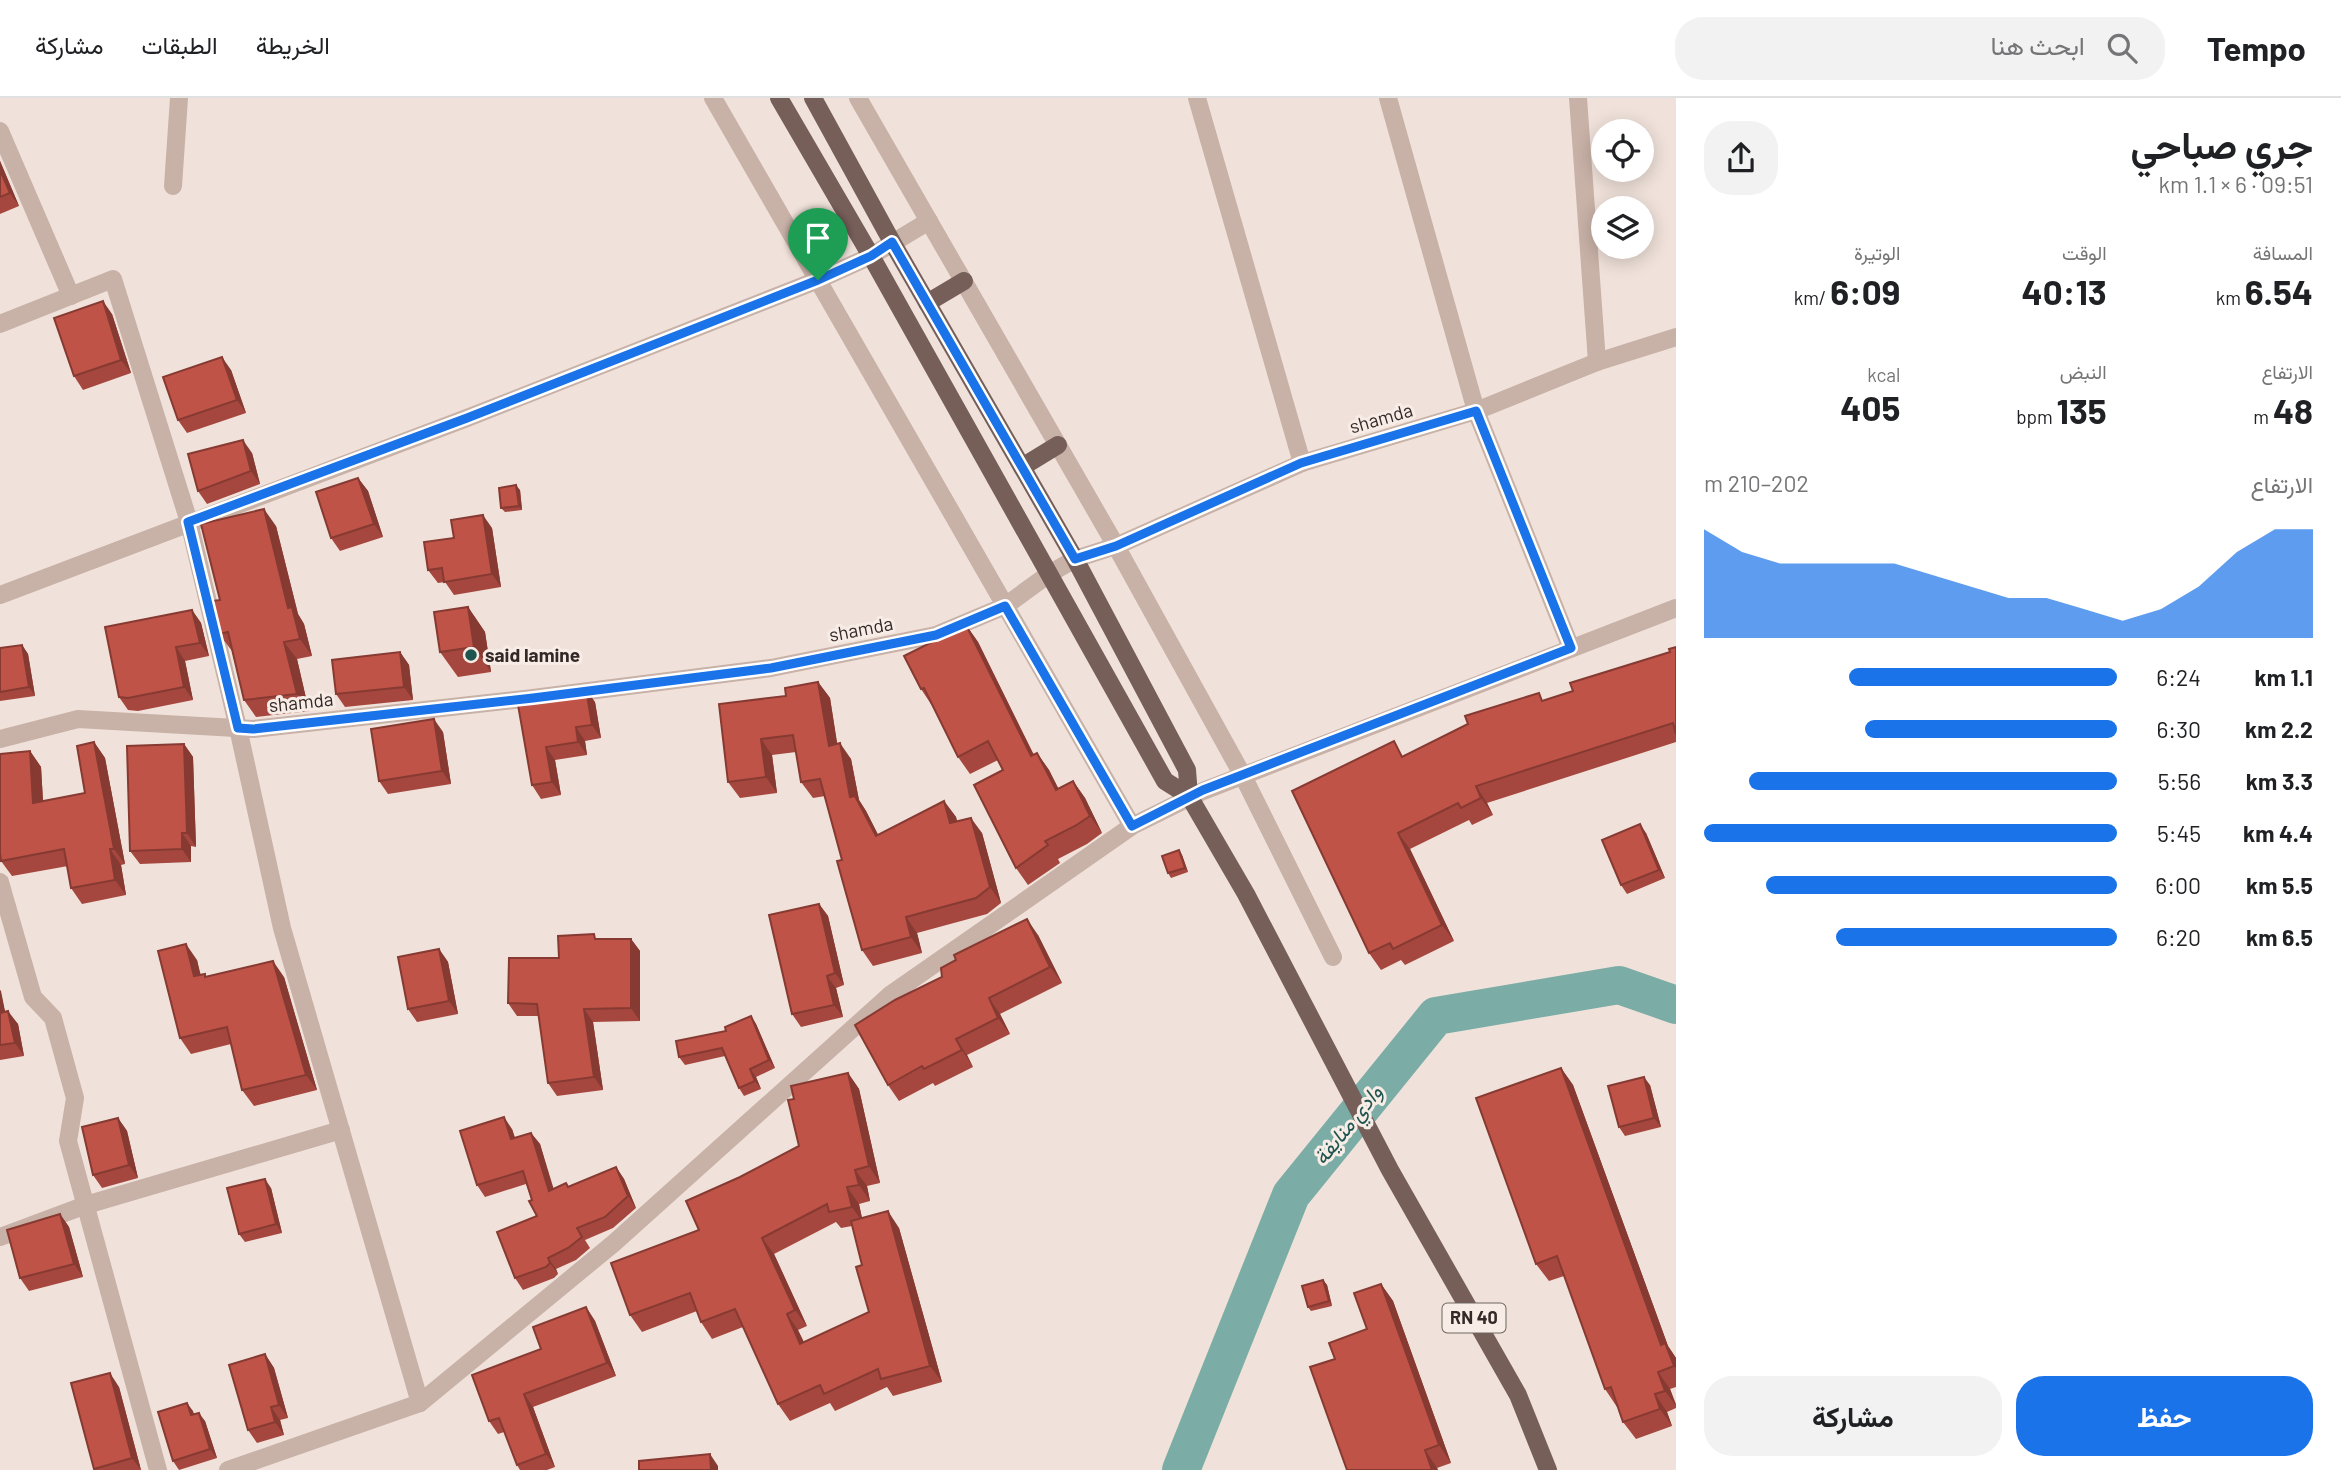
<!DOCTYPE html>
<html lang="ar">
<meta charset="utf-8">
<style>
:root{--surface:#fff;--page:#f2f2f2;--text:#202124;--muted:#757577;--line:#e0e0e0;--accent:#1a73e8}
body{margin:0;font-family:Barlow,Vazirmatn,sans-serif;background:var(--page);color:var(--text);direction:rtl;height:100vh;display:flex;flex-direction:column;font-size:26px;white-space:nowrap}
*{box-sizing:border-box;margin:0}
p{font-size:23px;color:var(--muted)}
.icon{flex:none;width:38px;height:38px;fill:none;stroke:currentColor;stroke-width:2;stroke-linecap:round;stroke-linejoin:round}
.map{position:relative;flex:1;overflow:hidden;direction:ltr}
.sheet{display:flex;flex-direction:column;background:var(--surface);width:665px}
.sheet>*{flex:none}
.fabs{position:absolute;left:1591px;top:21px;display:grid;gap:14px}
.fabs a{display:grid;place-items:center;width:63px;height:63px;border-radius:50%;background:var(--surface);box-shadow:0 4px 18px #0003;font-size:35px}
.pin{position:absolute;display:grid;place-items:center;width:60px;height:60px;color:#fff;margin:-72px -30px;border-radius:50% 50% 50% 0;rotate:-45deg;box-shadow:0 0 7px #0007}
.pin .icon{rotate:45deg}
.round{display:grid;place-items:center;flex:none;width:74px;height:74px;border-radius:28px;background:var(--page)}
.summary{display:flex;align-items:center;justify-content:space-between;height:119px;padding:0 28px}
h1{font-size:38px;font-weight:700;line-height:52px}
.stats{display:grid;grid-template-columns:repeat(3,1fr);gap:10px;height:119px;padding:7px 28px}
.stats div{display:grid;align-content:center}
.stats b{font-size:35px;font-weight:700}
.stats small{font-size:19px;font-weight:400}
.stats p{font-size:19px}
.chart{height:196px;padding:14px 28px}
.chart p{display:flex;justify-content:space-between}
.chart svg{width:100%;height:126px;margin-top:7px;fill:var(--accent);opacity:.7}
.action{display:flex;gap:14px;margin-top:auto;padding:14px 28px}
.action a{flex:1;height:80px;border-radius:28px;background:var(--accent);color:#fff;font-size:28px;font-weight:700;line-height:80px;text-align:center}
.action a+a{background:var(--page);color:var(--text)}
ul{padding:0 28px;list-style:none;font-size:23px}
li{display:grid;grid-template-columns:112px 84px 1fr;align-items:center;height:52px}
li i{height:18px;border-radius:9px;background:var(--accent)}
header{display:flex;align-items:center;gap:42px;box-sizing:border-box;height:98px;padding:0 35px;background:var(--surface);border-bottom:2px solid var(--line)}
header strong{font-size:33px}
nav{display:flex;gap:38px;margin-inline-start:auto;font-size:24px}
.search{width:490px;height:63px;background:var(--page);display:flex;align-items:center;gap:18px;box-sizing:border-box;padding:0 24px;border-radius:28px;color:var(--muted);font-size:26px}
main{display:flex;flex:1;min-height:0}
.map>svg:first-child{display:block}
</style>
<header>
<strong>Tempo</strong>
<div class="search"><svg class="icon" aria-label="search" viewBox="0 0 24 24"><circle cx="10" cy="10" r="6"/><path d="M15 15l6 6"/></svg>ابحث هنا</div>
<nav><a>الخريطة</a><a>الطبقات</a><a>مشاركة</a></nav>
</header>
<main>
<section class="sheet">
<div class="summary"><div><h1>جري صباحي</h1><p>09:51 · 6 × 1.1 km</p></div><a class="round"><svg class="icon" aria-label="share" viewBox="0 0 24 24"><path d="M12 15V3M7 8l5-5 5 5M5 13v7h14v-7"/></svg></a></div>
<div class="stats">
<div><p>المسافة</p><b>6.54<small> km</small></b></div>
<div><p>الوقت</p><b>40:13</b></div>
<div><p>الوتيرة</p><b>6:09<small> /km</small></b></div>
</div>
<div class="stats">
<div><p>الارتفاع</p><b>48<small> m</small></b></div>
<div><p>النبض</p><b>135<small> bpm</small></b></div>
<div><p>kcal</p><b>405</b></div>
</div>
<div class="chart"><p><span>الارتفاع</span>202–210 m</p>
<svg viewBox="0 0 160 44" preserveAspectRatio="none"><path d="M0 44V6L10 14L20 18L30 18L40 18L50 18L60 22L70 26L80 30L90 30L100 34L110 38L120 34L130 26L140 14L150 6L160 6V44z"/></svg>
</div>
<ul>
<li><b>1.1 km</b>6:24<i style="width:65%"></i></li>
<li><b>2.2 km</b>6:30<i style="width:61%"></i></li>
<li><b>3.3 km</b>5:56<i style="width:89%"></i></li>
<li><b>4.4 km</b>5:45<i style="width:100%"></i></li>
<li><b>5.5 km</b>6:00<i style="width:85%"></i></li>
<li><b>6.5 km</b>6:20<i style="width:68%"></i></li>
</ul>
<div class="action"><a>حفظ</a><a>مشاركة</a></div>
</section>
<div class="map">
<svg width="1676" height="1372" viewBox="0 0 1676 1372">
<rect width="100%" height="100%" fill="#f0e2da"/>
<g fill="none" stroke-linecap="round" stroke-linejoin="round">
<!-- river -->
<path stroke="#7baca6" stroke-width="38" d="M1181 1372 1291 1097 1436 918 1619 887 1676 907"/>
<!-- street -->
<g stroke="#c8b1a7" stroke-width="18">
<path d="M713 0 1132 728"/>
<path d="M858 0 1116 448 1243 678 1333 859"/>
<path d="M1197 0 1302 365"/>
<path d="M1388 0 1476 313 1571 550"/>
<path d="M1578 0 1597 264"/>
<path d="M0 33 71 198"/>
<path d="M173 88 179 0"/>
<path d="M0 226 113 181 189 424 238 630 282 830 420 1305"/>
<path d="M0 497 467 320 818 182 871 158 929 123"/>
<path d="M0 641 78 621 253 631 533 600 771 570 936 537 1005 508 1049 476 1075 461 1116 448 1302 365 1476 313 1597 264 1676 239"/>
<path d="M0 784 33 899 53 920 75 1000 68 1043 158 1372"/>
<path d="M0 1139 86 1107 341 1032"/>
<path d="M228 1372 420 1305 614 1145 890 897 1132 728 1203 693 1676 510"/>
</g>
<!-- primary -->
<g stroke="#765e59" stroke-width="18">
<path d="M779 0 871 158 1165 683 1189 698"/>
<path d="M813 0 892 144 1075 461 1187 672 1189 698 1246 796 1390 1072 1518 1297 1548 1372"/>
<path d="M927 205 964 183"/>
<path d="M1022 369 1058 347"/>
</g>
</g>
<!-- wall -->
<g fill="#a5473e" fill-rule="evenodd">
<path d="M0 63 19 108 0 116Z"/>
<path d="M112 216 131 275 83 292 74 278Z"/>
<path d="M231 272 246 315 187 335 178 322Z"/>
<path d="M252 355 260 386 207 406 198 393Z"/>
<path d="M358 380 368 393 383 439 340 453 331 440Z"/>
<path d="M520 392 522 412 505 414 501 410Z"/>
<path d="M276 428 298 516 304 526 312 558 297 561 309 613 256 619 244 602 232 553 219 536 220 502Z"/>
<path d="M492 430 501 489 454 497 445 484 438 485 428 472 454 440Z"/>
<path d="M468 509 485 534 491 574 458 579 440 554Z"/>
<path d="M192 512 201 525 209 558 185 563 193 602 138 613 128 612 119 599Z"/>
<path d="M966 527 978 544 1034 657 1037 655 1049 672 1058 691 1073 683 1085 700 1102 735 1087 746 1058 761 1060 765 1028 787 1016 770 1003 672 998 662 970 676 958 659 933 609 921 591Z"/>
<path d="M22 547 28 556 35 598 0 603V550Z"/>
<path d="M1676 549V644L1487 705 1493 717 1472 727 1469 722 1410 751 1454 843 1405 867 1401 862 1381 872 1369 855 1404 657 1544 602 1573 593 1670 554Z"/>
<path d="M400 554 409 567 413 602 345 609 336 596Z"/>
<path d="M818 584 830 600 837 646 851 661 859 702 866 713 878 737 944 703 956 719 957 724 982 735 1001 805 987 816 917 835 922 855 873 868 862 852 842 762 825 698 813 700 801 684 796 654 772 657 777 695 740 700 728 684 786 598Z"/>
<path d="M517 601 595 604 601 640 585 643 587 657 555 662 561 697 541 701 532 687Z"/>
<path d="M443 634 451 686 388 696 379 683Z"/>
<path d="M94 644 105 660 125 766 121 767 126 797 82 806 71 790 68 768 12 778 1 763 30 653 41 669 43 703 85 695Z"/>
<path d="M184 646 193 659 196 749 191 748V764L140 766 130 753Z"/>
<path d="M1646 735 1665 780 1627 796 1621 787Z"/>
<path d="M1179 752 1182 757 1188 774 1171 780 1168 775Z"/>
<path d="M819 806 828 818 844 887 836 890 843 919 801 929 792 916Z"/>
<path d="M1038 837 1062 885 1000 916 1010 936 967 957 973 969 935 988 933 985 899 1003 888 987Z"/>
<path d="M598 841H631L640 853V923L593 924 603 992 557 998 548 985 539 918H517L508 905 559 860Z"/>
<path d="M439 851 448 864 458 916 417 924 408 911Z"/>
<path d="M197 862 200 877 207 879H284L317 992 254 1008 242 992 231 946 191 956 180 940Z"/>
<path d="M0 892 5 914 18 926 24 958 0 962Z"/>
<path d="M751 918 756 926 775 970 756 979 761 991 744 998 739 990 725 958 685 967 679 959Z"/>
<path d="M1561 970 1573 987 1668 1248 1676 1260V1289L1670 1291 1676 1306V1310L1667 1314 1672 1328 1636 1341 1623 1324 1618 1308 1617 1309 1605 1291 1564 1178 1549 1183 1536 1166Z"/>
<path d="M848 975 859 991 880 1085 867 1088 870 1103 859 1106 862 1120 899 1130 942 1284 893 1298 887 1289 835 1313 830 1305 790 1323 778 1306 743 1229 712 1241 701 1224 697 1213 642 1234 630 1217 740 1079 799 1048 794 1001ZM836 1124 841 1130 852 1128 862 1167 869 1214 804 1244 798 1232 807 1228 774 1156Z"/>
<path d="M1650 987 1661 1029 1625 1038 1619 1029Z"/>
<path d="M118 1020 127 1033 138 1080 102 1090 93 1077Z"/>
<path d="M512 1031 515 1040 531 1035 540 1046 553 1092 568 1089 616 1069 624 1081 636 1110 613 1130 585 1142 590 1150 576 1162 556 1171 558 1176 554 1180 523 1192 515 1180 537 1118 526 1086 485 1099 477 1087Z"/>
<path d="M271 1090 282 1135 245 1144 239 1136Z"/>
<path d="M60 1116 69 1129 83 1179 29 1193 20 1180Z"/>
<path d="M1323 1182 1327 1187 1332 1208 1311 1213 1308 1209Z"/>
<path d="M1381 1186 1393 1203 1451 1365 1437 1370 1438 1372H1347L1367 1231Z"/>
<path d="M586 1209 595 1223 616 1278 533 1309 555 1369 547 1372H520L517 1367 504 1334 498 1336 489 1323 541 1251Z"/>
<path d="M265 1256 274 1270 288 1320 280 1322 284 1337 257 1345 248 1332Z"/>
<path d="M119 1289 141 1372H95L94 1371Z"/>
<path d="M187 1305 194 1316 205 1323 217 1360 179 1372 173 1363Z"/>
</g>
<!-- shaded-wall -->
<g fill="#863a32">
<path d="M0 63 19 108 10 95 0 72Z"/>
<path d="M103 203 112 216 131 275 121 262Z"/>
<path d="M222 259 231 272 246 315 237 302Z"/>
<path d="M243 342 252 355 260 386 251 373Z"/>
<path d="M358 380 368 393 383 439 374 426Z"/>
<path d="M516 387 520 392 522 412 519 408Z"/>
<path d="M264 411 276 428 298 516 304 526 312 558 300 541 288 510Z"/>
<path d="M483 417 492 430 501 489 492 476Z"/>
<path d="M468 509 485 534 491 574 474 549Z"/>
<path d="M192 512 201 525 209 558 200 545Z"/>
<path d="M966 527 978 544 1043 676 1031 658Z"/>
<path d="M284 544 297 561 309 613 297 596Z"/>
<path d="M22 547 28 556 35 598 29 589Z"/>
<path d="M176 549 185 563 193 602 184 589Z"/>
<path d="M400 554 409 567 413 602 404 589Z"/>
<path d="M818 584 830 600 840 663 829 648Z"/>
<path d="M586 591 595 604 601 640 592 627Z"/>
<path d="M434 621 443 634 451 686 442 673Z"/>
<path d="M576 629 585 643 587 657 578 644Z"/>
<path d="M761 641 772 657 777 695 766 679Z"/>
<path d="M94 644 105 660 125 766 114 751Z"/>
<path d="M840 645 851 661 859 702 866 713 887 754 850 699Z"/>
<path d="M184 646 193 659 196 749 187 735Z"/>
<path d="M546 649 555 662 561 697 552 684Z"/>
<path d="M30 653 41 669 44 720 33 705Z"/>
<path d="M1037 655 1049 672 1068 709 1056 692Z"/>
<path d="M1073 683 1085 700 1102 735 1090 718Z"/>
<path d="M1476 688 1487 705 1493 717 1481 700Z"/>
<path d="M944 703 956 719 962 741 950 725Z"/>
<path d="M971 720 982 735 1001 805 990 789Z"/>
<path d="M1640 726 1646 735 1665 780 1659 772Z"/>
<path d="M182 735 191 748V764L182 751Z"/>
<path d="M1398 735 1410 751 1454 843 1442 827Z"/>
<path d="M110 751 121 767 126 797 115 782Z"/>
<path d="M1179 752 1182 757 1188 774 1185 770Z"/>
<path d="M819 806 828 818 844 887 835 875Z"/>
<path d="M906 819 917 835 922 855 911 839Z"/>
<path d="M1027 821 1038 837 1062 885 1050 869Z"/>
<path d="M631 841 640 853V923L631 910Z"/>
<path d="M186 846 197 862 205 894 194 878Z"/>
<path d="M439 851 448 864 458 916 449 903Z"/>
<path d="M273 863 284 879 317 992 306 977Z"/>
<path d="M827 878 836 890 843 919 834 907Z"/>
<path d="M0 892 1 893 8 928 0 916Z"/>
<path d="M989 900 1000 916 1010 936 998 920Z"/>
<path d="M584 911 593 924 603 992 594 979Z"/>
<path d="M8 913 18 926 24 958 15 945Z"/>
<path d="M751 918 756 926 775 970 769 962Z"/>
<path d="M956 941 967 957 973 969 962 952Z"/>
<path d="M1561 970 1573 987 1668 1248 1676 1260V1271L1661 1247Z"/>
<path d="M750 971 756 979 761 991 755 983Z"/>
<path d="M848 975 859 991 880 1085 869 1068Z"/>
<path d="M1644 979 1650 987 1661 1029 1654 1020Z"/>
<path d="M504 1019 512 1031 519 1052 511 1041Z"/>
<path d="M118 1020 127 1033 138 1080 129 1067Z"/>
<path d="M531 1035 540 1046 558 1105 549 1093Z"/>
<path d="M616 1069 624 1081 636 1110 628 1098Z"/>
<path d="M855 1072 867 1088 870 1103 859 1087Z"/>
<path d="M265 1081 271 1090 282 1135 276 1126Z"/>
<path d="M847 1089 859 1106 863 1125 852 1109Z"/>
<path d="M888 1113 899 1130 942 1284 930 1268Z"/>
<path d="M60 1116 69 1129 83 1179 74 1166Z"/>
<path d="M762 1140 774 1156 807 1228 795 1212Z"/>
<path d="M548 1160 556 1171 558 1176 550 1165Z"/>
<path d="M1323 1182 1327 1187 1332 1208 1329 1203Z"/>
<path d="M1381 1186 1393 1203 1451 1365 1439 1347Z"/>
<path d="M586 1209 595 1223 616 1278 607 1265Z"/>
<path d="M787 1216 798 1232 812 1262 800 1246Z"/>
<path d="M265 1256 274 1270 288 1320 279 1307Z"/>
<path d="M1658 1274 1670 1291 1676 1308 1665 1293Z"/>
<path d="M110 1275 119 1289 141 1372 132 1360Z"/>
<path d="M524 1296 533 1309 555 1369 546 1356Z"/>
<path d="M1655 1296 1667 1314 1672 1328 1660 1311Z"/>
<path d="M187 1305 193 1313 197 1326 191 1317Z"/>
<path d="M271 1309 280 1322 284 1337 275 1324Z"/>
<path d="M199 1315 205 1323 217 1360 210 1351Z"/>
<path d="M1425 1352 1437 1370 1438 1372H1432Z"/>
<path d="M710 1356 718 1368V1372H711Z"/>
</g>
<!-- building -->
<g fill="#c05348" stroke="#863a32" stroke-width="2">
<path d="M0 72 10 95 0 99Z"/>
<path d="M103 203 121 262 74 278 54 220Z"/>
<path d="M222 259 237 302 178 322 163 279Z"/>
<path d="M243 342 251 373 198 393 188 356Z"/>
<path d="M358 380 374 426 331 440 316 394Z"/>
<path d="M516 387 519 408 501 410 499 390Z"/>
<path d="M264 411 288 510 292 509 300 541 284 544 297 596 244 602 228 534 219 536 212 503 220 502 201 426Z"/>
<path d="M483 417 492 476 444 484 442 470 428 472 424 444 454 440 451 422Z"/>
<path d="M468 509 474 549 440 554 434 514Z"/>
<path d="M192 512 200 545 176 549 184 589 128 600 119 599 105 529Z"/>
<path d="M966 527 1031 658 1037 655 1056 692 1073 683 1090 718 1075 728 1045 743 1048 747 1016 770 974 687 1003 672 988 643 958 659 924 590 921 591 904 558Z"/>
<path d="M22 547 29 589 0 594V550Z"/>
<path d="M1676 549V636L1673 625 1476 688 1481 700 1461 710 1458 705 1398 735 1442 827 1393 851 1390 845 1369 855 1292 693 1394 643 1402 659 1468 626 1465 618 1539 595 1542 603 1573 593 1570 585 1670 554 1669 551Z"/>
<path d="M400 554 404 589 336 596 332 562Z"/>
<path d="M818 584 829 648 840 645 850 699 855 698 876 738 944 703 950 725 971 720 990 789 976 800 906 819 911 839 862 852 837 763 842 762 820 681 801 684 793 637 761 641 766 679 728 684 719 606 786 598 785 590Z"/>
<path d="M586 591 592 627 576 629 578 644 546 649 552 684 532 687 517 601Z"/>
<path d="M434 621 442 673 379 683 371 631Z"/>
<path d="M94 644 114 751H110L115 782 71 790 64 751 1 763 0 755V656L30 653 33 705 85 695 77 648Z"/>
<path d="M184 646 187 735H182V751L130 753 127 648Z"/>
<path d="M1640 726 1659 772 1621 787 1602 742Z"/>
<path d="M1179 752 1185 770 1168 775 1162 758Z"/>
<path d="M819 806 835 875 827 878 834 907 792 916 769 817Z"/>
<path d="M1027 821 1050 869 989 900 998 920 956 941 962 952 924 971 922 968 888 987 855 927 895 902 942 879 941 870 956 862 954 857Z"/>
<path d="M594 836 595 841H631V910L584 911 594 979 548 985 537 906 508 905 509 860H559L558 838Z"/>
<path d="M186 846 194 878 205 876V879L273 863 306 977 242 992 227 929 180 940 158 853Z"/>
<path d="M439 851 449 903 408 911 398 859Z"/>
<path d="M8 913 15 945 0 947V915Z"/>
<path d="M751 918 769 962 750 971 755 983 739 990 722 950 679 959 676 943 726 933 725 929Z"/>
<path d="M1561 970 1661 1247 1665 1245 1674 1268 1658 1274 1665 1293 1655 1296 1660 1311 1623 1324 1611 1289 1605 1291 1557 1158 1536 1166 1476 1000Z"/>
<path d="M848 975 869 1068 855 1072 859 1087 847 1089 852 1109 829 1114 827 1106 762 1140 795 1212 787 1216 800 1246 869 1214 856 1169 862 1167 851 1123 888 1113 930 1268 881 1281 878 1271 824 1296 820 1287 778 1306 735 1211 701 1224 690 1195 630 1217 611 1165 699 1132 686 1103 740 1079 799 1048 788 1002 794 1001 791 988Z"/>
<path d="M1644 979 1654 1020 1619 1029 1608 988Z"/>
<path d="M504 1019 511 1041 531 1035 549 1093 566 1085 568 1089 616 1069 628 1098 605 1119 577 1130 582 1139 568 1150 548 1160 550 1165 546 1169 515 1180 497 1134 537 1118 529 1103 532 1102 523 1073 477 1087 460 1033Z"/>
<path d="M118 1020 129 1067 93 1077 82 1029Z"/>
<path d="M265 1081 276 1126 239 1136 227 1090Z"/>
<path d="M60 1116 74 1166 20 1180 7 1132Z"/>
<path d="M1323 1182 1329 1203 1308 1209 1302 1188Z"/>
<path d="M1381 1186 1439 1347 1425 1352 1432 1372H1347L1310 1269 1335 1261 1329 1245 1367 1231 1354 1195Z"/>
<path d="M586 1209 607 1265 524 1296 546 1356 517 1367 499 1320 489 1323 472 1277 541 1251 533 1229Z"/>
<path d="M265 1256 279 1307 271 1309 275 1324 248 1332 229 1267Z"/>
<path d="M110 1275 132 1360 94 1371 71 1285Z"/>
<path d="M187 1305 191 1317 199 1315 210 1351 173 1363 158 1314Z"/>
<path d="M710 1356 711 1372H639V1363Z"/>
</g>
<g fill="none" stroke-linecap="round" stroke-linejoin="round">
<!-- route casing -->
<g stroke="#fff" stroke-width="14">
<path id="route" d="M892 144 1075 461 1116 448 1301 365 1476 313 1571 550 1203 692 1132 728 1005 508 936 537 771 570 533 600 253 631 238 630 188 424 467 320 818 182 871 158Z"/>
</g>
<!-- route -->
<use href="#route" stroke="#1a73e8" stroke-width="9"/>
</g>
<!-- markers -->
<circle fill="#1f544f" stroke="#f8ede6" stroke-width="2.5" cx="471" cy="557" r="7"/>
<g text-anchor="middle" stroke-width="6" stroke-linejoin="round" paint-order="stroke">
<!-- shield labels -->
<rect fill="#f8ede6" stroke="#6f6460" stroke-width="2" x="1442.5" y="1205.5" width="63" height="29" rx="5"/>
<g font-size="18" font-weight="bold" fill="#342927">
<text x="1474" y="1226">RN 40</text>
</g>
<!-- street labels -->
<g font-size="19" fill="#342927" stroke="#f8ede6">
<text transform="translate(1381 320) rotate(-16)" y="7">shamda</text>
<text transform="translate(861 531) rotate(-11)" y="7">shamda</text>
<text transform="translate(301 604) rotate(-6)" y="7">shamda</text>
</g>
<!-- poi labels -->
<g font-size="19" font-weight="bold" fill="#342927" stroke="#f8ede6" text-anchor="start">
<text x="485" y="564">said lamine</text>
</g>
<!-- water labels -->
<g font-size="21" font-style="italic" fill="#1f544f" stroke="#f8ede6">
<text transform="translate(1348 1027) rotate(-51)" y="7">وادي منايفة</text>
</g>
</g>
</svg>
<div class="fabs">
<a><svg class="icon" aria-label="locate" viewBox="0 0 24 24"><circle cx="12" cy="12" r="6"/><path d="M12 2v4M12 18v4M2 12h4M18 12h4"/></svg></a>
<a><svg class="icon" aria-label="layers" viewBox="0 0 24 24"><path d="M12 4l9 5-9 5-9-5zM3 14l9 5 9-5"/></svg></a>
</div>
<div class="pin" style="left:818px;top:182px;background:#1e9e55"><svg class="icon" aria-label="arrive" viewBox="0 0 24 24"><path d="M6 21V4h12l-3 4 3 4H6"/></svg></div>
</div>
</main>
